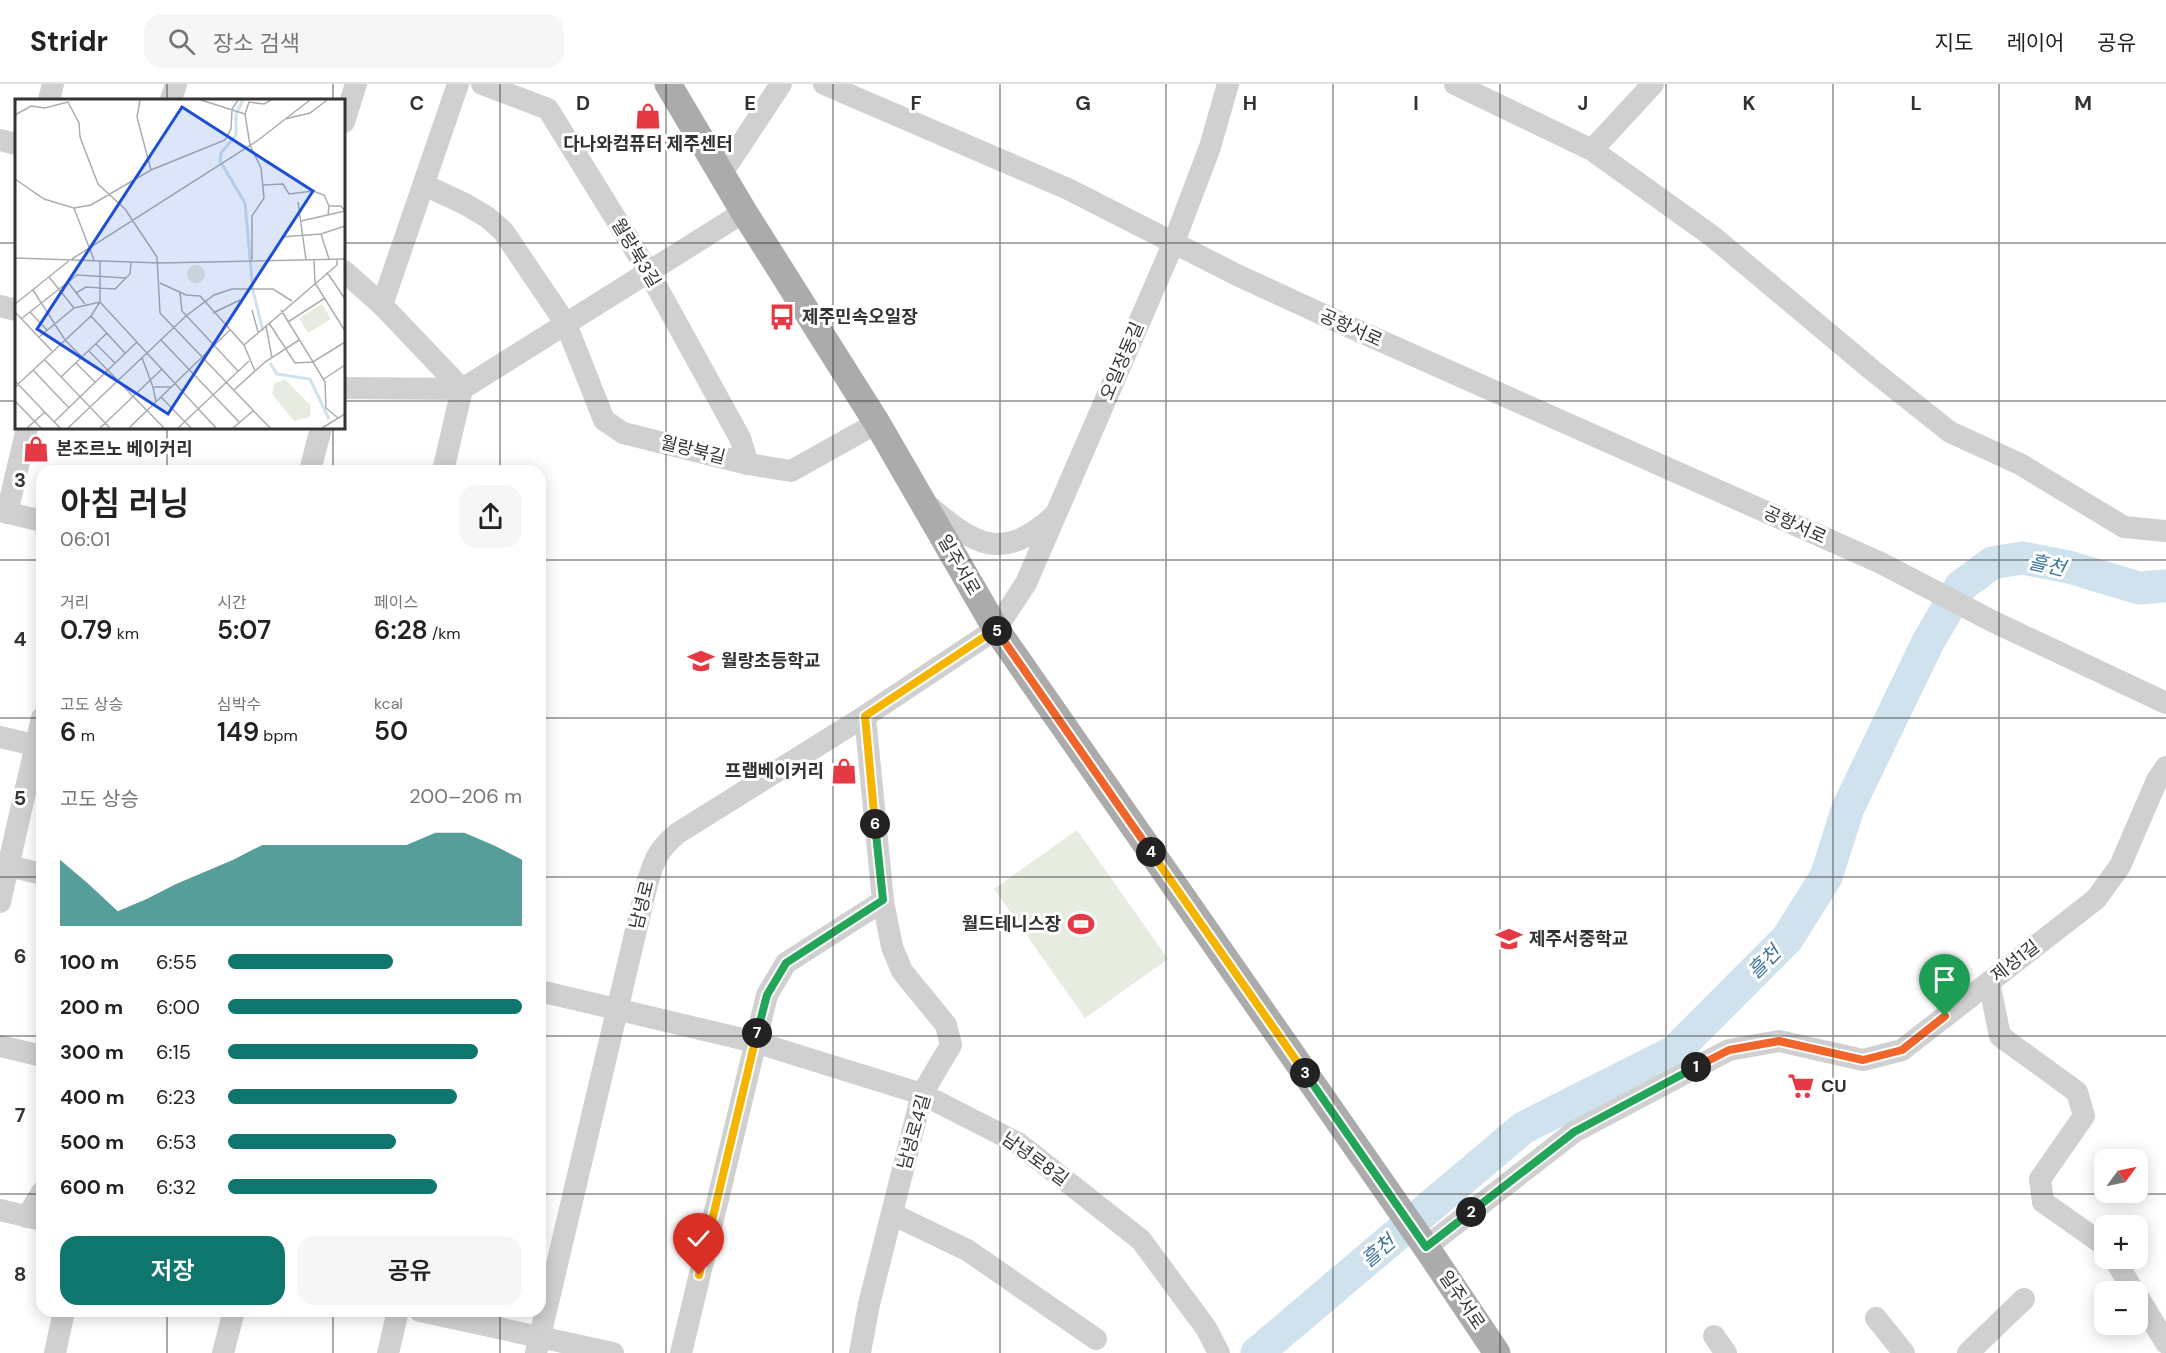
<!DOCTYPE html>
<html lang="ko">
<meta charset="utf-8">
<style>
:root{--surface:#fff;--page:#f6f6f6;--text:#222;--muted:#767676;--line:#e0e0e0;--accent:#0f766e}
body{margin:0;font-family:"DM Sans","Noto Sans KR",sans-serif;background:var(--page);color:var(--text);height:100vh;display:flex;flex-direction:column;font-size:22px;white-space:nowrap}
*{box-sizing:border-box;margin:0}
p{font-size:20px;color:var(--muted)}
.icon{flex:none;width:33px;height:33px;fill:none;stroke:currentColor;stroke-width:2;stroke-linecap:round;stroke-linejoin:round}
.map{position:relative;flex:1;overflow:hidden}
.panel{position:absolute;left:36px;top:381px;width:510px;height:852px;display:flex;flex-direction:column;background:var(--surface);border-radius:18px;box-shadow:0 3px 15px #0003}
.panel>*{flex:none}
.needle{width:39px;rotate:57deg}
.controls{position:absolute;left:2094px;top:1065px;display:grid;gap:12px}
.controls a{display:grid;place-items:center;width:54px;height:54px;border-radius:12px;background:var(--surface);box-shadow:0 3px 15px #0003;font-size:30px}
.pin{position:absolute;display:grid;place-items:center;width:51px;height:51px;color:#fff;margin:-62px -26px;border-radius:50% 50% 50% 0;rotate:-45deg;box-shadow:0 0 6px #0007}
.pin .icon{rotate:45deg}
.km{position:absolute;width:30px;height:30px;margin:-15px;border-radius:50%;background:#222;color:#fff;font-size:16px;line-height:30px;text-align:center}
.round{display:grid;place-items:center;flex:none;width:63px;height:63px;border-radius:18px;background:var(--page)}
.head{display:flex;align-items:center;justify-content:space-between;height:102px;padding:0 24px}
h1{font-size:33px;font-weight:600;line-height:45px}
.figures{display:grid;grid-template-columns:repeat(3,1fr);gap:9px;height:102px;padding:6px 24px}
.figures div{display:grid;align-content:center}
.figures b{font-size:26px;font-weight:600}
.figures small{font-size:16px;font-weight:400}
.figures p{font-size:16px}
.chart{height:168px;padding:12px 24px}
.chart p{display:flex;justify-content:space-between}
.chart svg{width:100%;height:108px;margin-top:6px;fill:var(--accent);opacity:.7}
.primary-button{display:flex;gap:12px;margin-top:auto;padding:12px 24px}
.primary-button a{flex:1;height:69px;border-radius:18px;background:var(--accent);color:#fff;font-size:24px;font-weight:600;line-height:69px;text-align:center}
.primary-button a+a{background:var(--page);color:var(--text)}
ul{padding:0 24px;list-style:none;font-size:20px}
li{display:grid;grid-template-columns:96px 72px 1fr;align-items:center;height:45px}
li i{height:15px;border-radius:8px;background:var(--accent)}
header{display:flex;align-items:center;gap:36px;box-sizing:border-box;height:84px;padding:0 30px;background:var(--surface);border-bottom:2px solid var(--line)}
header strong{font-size:28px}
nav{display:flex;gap:33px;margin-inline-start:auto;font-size:21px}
.search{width:420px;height:54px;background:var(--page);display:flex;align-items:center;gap:15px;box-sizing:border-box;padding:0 21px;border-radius:18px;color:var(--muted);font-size:22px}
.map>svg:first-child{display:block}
</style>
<header>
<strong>Stridr</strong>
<div class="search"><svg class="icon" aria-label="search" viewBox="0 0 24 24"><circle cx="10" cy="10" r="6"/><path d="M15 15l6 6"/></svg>장소 검색</div>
<nav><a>지도</a><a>레이어</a><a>공유</a></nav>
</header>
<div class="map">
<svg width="2166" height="1269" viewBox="0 0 2166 1269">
<rect width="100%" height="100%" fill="#fff"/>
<!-- green -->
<path fill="#e6ecdf" d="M1077 746 1168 875 1085 934 994 805Z"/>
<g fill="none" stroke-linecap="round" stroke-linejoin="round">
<!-- river -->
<path stroke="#cfe2ee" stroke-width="33" d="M1257 1269 1523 1044 1674 968 1787 855 1826 793 1848 724 1928 558 1961 502 1992 479 2022 474 2069 483 2139 504 2166 502"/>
<!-- minor -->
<g stroke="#d0d0d0" stroke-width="22">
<path d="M482 0 548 25 648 187 740 354 748 380"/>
<path d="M824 0 1068 105 1237 191 1354 245 1881 479 1994 538 2166 619"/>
<path d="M1455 0 1592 66 1712 152 1872 286 1950 348 2020 380 2124 443 2166 447"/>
<path d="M49 16 53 0"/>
<path d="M171 16 176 0"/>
<path d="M344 38 356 0"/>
<path d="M0 56 16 60"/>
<path d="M1592 66 1653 0"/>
<path d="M722 89 781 0"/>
<path d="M424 101 465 120 487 133 503 147 566 240 604 336 623 349 748 380 791 387 877 339"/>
<path d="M344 187 382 221 462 305 443 387"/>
<path d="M382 221 458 0"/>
<path d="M0 222 16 226"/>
<path d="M344 304 462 305 744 128"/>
<path d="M310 387 321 344"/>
<path d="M925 419C974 460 1000 480 1054 432"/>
<path d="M0 427 42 437"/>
<path d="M7 429 27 344"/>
<path d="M0 653 42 663"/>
<path d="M0 780 42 790"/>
<path d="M0 818 42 634"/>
<path d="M1989 898 2000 952 2077 1008 2084 1032 2040 1095 2043 1118 2104 1161"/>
<path d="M540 907 755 958 922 1010 1018 1059 1141 1156 1206 1244 1219 1269"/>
<path d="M0 962 42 972"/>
<path d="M0 1126 42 1136"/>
<path d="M892 1130 967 1166 1096 1255"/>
<path d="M27 1133 42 1108"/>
<path d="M1426 1163 1574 1048 1729 966 1779 957 1863 976 1902 966 2096 815 2120 782 2157 696 2166 683"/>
<path d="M2114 1174 2134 1208"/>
<path d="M2138 1213 2166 1259"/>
<path d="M420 1227 613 1269"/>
<path d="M1876 1234 1904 1269"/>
<path d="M1714 1252 1726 1269"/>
<path d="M55 1269 64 1227"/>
<path d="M223 1269 234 1227"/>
<path d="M388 1269 398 1227"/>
<path d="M536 1269 646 804C653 778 657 766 678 749L865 632 996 545 1026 499 1174 158 1210 63 1228 0"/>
<path d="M681 1269 767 911 786 879 883 817"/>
<path d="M860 1269 869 1220 922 1010 951 961 946 941 902 887 892 863 883 817 865 632"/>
<path d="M1968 1269 2024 1215"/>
</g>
<!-- major -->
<path stroke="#ababab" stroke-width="27" d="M668 0 744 128 877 339 996 545 1426 1163 1497 1269"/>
</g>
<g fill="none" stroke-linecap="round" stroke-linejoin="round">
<!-- split-1 casing -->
<g stroke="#fff" stroke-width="12">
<path id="split-1" d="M1696 983 1729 966 1779 957 1863 976 1902 966 1945 932"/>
</g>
<!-- split-2 casing -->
<g stroke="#fff" stroke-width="12">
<path id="split-2" d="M1471 1128 1574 1048 1696 983"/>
</g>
<!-- split-3 casing -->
<g stroke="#fff" stroke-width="12">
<path id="split-3" d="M1305 989 1426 1163 1471 1128"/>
</g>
<!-- split-4 casing -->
<g stroke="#fff" stroke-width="12">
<path id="split-4" d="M1151 768 1305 989"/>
</g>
<!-- split-5 casing -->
<g stroke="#fff" stroke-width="12">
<path id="split-5" d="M997 547 1151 768"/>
</g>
<!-- split-6 casing -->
<g stroke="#fff" stroke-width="12">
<path id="split-6" d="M875 740 865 632 996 545 997 547"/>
</g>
<!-- split-7 casing -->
<g stroke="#fff" stroke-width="12">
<path id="split-7" d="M757 949 767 911 786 879 883 816 875 740"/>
</g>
<!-- split-8 casing -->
<g stroke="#fff" stroke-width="12">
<path id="split-8" d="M699 1191 757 949"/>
</g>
<!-- split-1 -->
<use href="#split-1" stroke="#f0652b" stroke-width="8"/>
<!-- split-2 -->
<use href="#split-2" stroke="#22a559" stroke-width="8"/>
<!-- split-3 -->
<use href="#split-3" stroke="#22a559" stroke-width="8"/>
<!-- split-4 -->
<use href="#split-4" stroke="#f5b400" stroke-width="8"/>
<!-- split-5 -->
<use href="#split-5" stroke="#f0652b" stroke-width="8"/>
<!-- split-6 -->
<use href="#split-6" stroke="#f5b400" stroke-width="8"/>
<!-- split-7 -->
<use href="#split-7" stroke="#22a559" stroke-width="8"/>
<!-- split-8 -->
<use href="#split-8" stroke="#f5b400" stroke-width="8"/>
</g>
<!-- grid -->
<path fill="none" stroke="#333" stroke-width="1.5" stroke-opacity="0.55" d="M167 0V16M333 0V16M500 0V387M666 0V1269M833 0V1269M1000 0V1269M1166 0V1269M1333 0V1269M1500 0V1269M1666 0V1269M1833 0V1269M1999 0V1269M0 159H16M344 159H2166M0 317H16M344 317H2166M167 344V387M333 344V387M0 476H42M540 476H2166M0 634H42M540 634H2166M0 793H42M540 793H2166M0 952H42M540 952H2166M0 1110H42M540 1110H2166M167 1227V1269M333 1227V1269M500 1227V1269"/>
<!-- icons -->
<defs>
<g id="shop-bare" transform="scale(2.07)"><path d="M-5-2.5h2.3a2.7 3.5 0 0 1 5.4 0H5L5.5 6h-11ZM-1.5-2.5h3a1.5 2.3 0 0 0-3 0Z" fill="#e63946" stroke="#fff" stroke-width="2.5" paint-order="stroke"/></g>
<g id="bus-bare" transform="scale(2.07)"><path d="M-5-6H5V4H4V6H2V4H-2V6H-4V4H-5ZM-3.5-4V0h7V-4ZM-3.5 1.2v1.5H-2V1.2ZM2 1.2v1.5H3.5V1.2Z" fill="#e63946" stroke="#fff" stroke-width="2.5" paint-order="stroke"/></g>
<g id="school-bare" transform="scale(2.07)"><path d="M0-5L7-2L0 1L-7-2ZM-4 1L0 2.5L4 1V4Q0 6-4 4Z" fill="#e63946" stroke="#fff" stroke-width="2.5" paint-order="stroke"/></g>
<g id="stadium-bare" transform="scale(2.07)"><path d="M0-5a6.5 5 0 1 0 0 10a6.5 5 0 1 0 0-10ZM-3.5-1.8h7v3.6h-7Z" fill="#e63946" stroke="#fff" stroke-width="2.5" paint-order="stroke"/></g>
<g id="supermarket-bare" transform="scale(2.07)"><path d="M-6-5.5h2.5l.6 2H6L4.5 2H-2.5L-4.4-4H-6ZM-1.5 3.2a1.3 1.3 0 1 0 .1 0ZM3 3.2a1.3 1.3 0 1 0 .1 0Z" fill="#e63946" stroke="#fff" stroke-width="2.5" paint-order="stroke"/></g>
</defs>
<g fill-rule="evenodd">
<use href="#shop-bare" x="648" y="32"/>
<use href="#bus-bare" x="782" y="233"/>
<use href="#shop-bare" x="36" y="365"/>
<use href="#school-bare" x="701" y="577"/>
<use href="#shop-bare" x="844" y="687"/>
<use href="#stadium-bare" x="1081" y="840"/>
<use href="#school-bare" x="1509" y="855"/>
<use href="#supermarket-bare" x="1801" y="1002"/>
</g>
<g text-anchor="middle" stroke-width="6" stroke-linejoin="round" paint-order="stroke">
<!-- poi labels -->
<g font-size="18" font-weight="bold" fill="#333" stroke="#fff" text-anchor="start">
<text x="648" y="66" text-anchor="middle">다나와컴퓨터 제주센터</text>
<text x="802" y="239">제주민속오일장</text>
<text x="56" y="371">본조르노 베이커리</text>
<text x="721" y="583">월랑초등학교</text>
<text x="824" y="693" text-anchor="end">프랩베이커리</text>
<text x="1061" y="846" text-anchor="end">월드테니스장</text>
<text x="1529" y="861">제주서중학교</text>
<text x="1821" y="1008">CU</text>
</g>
<!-- street labels -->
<g font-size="18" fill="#333" stroke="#fff">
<text transform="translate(636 169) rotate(59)" y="6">월랑북3길</text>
<text transform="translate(1351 244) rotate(24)" y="6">공항서로</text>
<text transform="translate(1122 277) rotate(-67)" y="6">오일장동길</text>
<text transform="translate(693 366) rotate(14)" y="6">월랑북길</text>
<text transform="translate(1795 441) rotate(24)" y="6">공항서로</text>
<text transform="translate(959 481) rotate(60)" y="6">일주서로</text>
<text transform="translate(642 821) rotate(-76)" y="6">남녕로</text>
<text transform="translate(2015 877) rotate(-38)" y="6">제성1길</text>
<text transform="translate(914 1048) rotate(-74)" y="6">남녕로4길</text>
<text transform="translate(1035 1075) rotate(36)" y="6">남녕로8길</text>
<text transform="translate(1462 1216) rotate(56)" y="6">일주서로</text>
</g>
<!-- water labels -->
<g font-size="20" font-style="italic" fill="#3f7597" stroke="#fff">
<text transform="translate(2047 481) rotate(13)" y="7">흘천</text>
<text transform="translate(1764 878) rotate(-45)" y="7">흘천</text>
<text transform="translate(1378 1167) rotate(-40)" y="7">흘천</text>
</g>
</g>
<!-- overview -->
<g transform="translate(15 15)">
<rect width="330" height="330" fill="#fff"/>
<path d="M172 175a9 9 0 1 1 18 0a9 9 0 1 1-18 0ZM307 205 316 220 293 234 284 219ZM270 280 296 307 295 318 279 322 257 295 260 284Z" fill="#e6ecdf"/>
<path fill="none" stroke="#cfe2ee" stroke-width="3" d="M228 1 221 15V36L206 54 205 62 230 104 238 192 248 232M255 264 262 275 295 280 314 320"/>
<path fill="none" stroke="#adadad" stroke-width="1.5" d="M125 1 122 18 136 71M186 1 230 15M53 3 64 24 65 38 83 85 110 110 142 158 145 214 255 329M0 16 16 7 30 9 53 3M270 20 295 14 312 1M0 80 29 100 59 109 79 161M248 86 268 85 274 95 298 92 309 96 314 107M283 103 291 161M59 109 76 106 136 71 210 41 216 30 217 10 223 1M313 116 314 107H326L329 111M286 122 330 112M306 135 314 160M266 138 306 135 330 127M0 159 145 164 330 160M57 160 242 42 295 1M237 161V117L249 99 246 69 235 46 230 15 234 3 249 5 256 1M299 161 300 184 330 232M312 173 330 200M34 178 59 209M52 182 70 205M145 184 171 196 185 197 229 246 240 272M18 191 50 241 67 258M61 194 71 188 100 190 115 175 116 163M165 194 167 212 223 272M0 205 55 161M237 211 243 233M266 211 298 263 330 243M0 213 37 252M15 213 32 231M198 214 225 201M76 217 110 254M6 220 62 176 111 179M273 223 310 199M254 224 280 264 298 263 310 283 311 309 323 319M251 227 257 259M24 238 59 209 85 203 201 329M146 241 225 324M81 245 100 264M229 246 322 166V160M74 252 149 329M127 259 138 288M29 260 95 329M61 264 80 283M18 271 54 309M46 278 92 234M309 280 330 266M0 282 45 329M0 288 76 217 85 203V162M219 291 250 263 284 241M146 298 176 329M0 302 26 329M141 303 138 288H157M39 323 122 243M12 329 30 313M53 329 171 217 199 196 217 190H258L277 202M85 329 147 270M114 329 215 231M163 329 234 262M218 329 238 312M307 329 330 315"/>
<path fill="#1d4ed8" fill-opacity="0.15" stroke="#1d4ed8" stroke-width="3" d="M167 8 298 92 153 315 22 230Z"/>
<rect width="330" height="330" fill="none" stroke="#333" stroke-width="3"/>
</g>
<g font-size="20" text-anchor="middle" font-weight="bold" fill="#333" stroke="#fff" stroke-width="6" stroke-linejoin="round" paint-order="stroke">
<text x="417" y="26">C</text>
<text x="583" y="26">D</text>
<text x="750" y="26">E</text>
<text x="916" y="26">F</text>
<text x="1083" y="26">G</text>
<text x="1250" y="26">H</text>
<text x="1416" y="26">I</text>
<text x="1583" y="26">J</text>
<text x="1749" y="26">K</text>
<text x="1916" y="26">L</text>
<text x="2083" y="26">M</text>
<text x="20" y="403">3</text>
<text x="20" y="562">4</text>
<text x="20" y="721">5</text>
<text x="20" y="879">6</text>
<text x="20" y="1038">7</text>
<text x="20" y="1197">8</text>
</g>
</svg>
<div class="controls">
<a><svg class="needle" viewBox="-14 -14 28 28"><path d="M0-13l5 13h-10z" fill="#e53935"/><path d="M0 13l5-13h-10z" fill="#767676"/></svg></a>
<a>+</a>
<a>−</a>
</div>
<div class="pin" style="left:1945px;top:932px;background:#1e9e55"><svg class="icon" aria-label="arrive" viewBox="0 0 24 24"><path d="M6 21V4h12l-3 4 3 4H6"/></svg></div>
<div class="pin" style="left:699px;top:1191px;background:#d93025"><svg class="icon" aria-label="check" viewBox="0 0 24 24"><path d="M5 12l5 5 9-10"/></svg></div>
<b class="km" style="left:1696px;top:983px">1</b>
<b class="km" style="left:1471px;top:1128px">2</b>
<b class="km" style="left:1305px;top:989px">3</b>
<b class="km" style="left:1151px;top:768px">4</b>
<b class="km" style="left:997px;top:547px">5</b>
<b class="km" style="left:875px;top:740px">6</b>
<b class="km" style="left:757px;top:949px">7</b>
<section class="panel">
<div class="head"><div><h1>아침 러닝</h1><p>06:01</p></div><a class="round"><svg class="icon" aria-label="share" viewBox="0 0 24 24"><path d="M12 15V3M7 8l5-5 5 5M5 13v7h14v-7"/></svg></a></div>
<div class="figures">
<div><p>거리</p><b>0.79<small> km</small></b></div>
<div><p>시간</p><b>5:07</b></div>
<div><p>페이스</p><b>6:28<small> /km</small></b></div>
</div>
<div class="figures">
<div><p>고도 상승</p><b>6<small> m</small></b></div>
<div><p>심박수</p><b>149<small> bpm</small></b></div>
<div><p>kcal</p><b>50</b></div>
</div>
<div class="chart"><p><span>고도 상승</span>200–206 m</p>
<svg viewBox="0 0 160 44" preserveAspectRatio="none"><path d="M0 44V17L10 27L20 38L30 33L40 27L50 22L60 17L70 11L80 11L90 11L100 11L110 11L120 11L130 6L140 6L150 11L160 17V44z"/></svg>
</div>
<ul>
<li><b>100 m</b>6:55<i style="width:56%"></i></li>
<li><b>200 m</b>6:00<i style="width:100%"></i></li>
<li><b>300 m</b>6:15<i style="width:85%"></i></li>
<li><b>400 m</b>6:23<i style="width:78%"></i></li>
<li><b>500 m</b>6:53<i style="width:57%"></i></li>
<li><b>600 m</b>6:32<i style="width:71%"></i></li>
</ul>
<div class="primary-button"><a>저장</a><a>공유</a></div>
</section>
</div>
